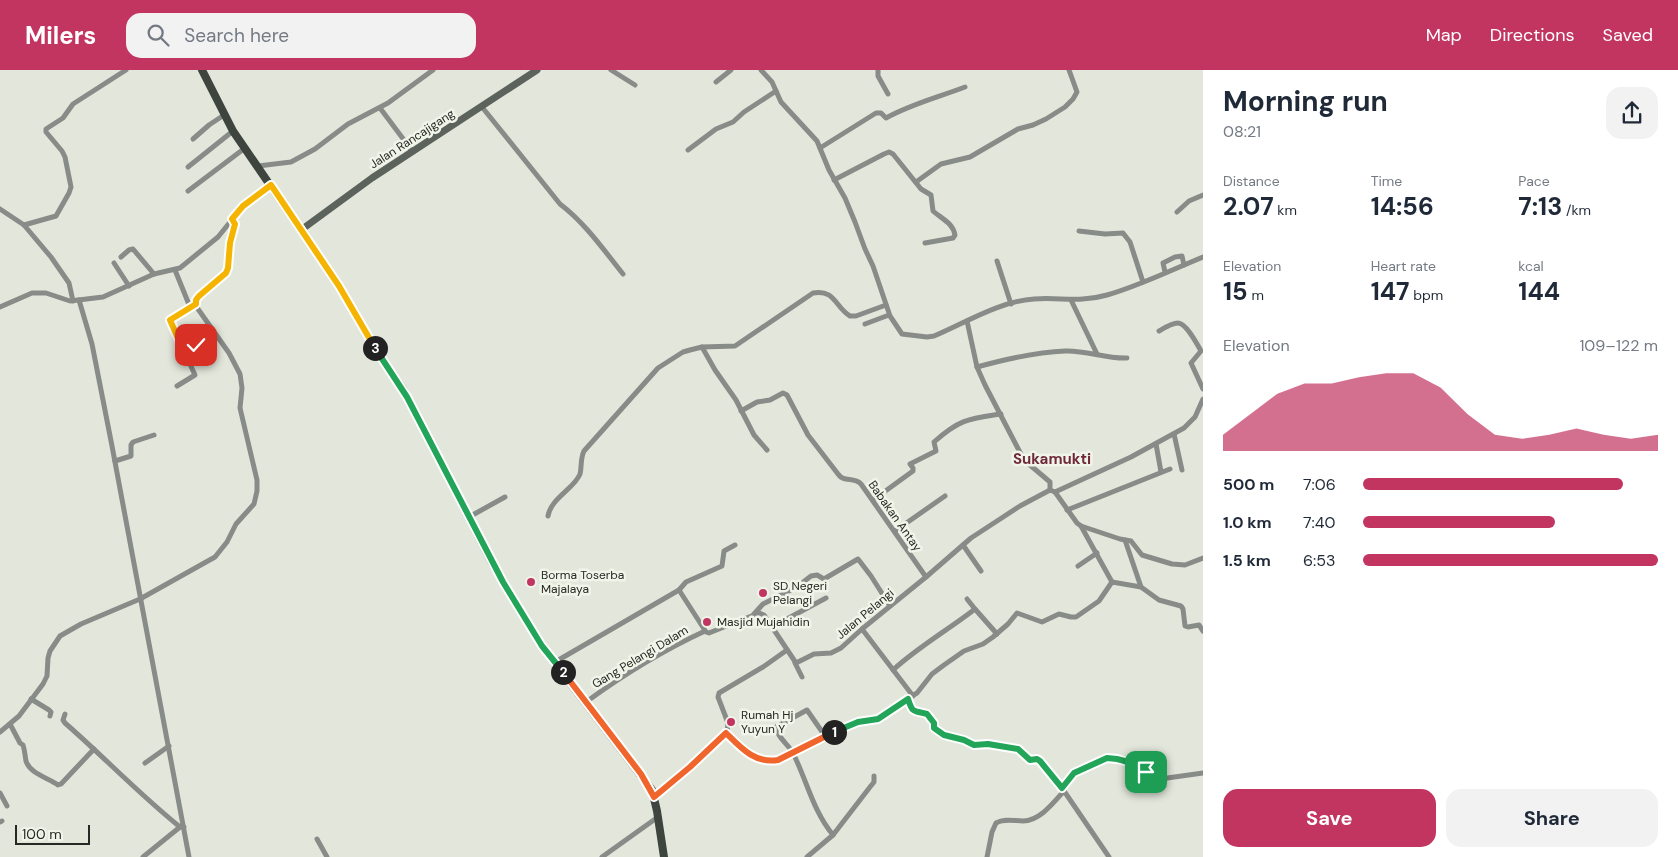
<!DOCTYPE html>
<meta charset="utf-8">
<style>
:root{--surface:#fff;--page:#f2f2f3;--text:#1f2937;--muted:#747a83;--accent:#c33561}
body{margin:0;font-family:"DM Sans",sans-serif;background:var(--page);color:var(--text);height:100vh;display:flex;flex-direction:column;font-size:19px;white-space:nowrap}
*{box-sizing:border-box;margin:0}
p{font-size:16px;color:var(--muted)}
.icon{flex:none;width:28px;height:28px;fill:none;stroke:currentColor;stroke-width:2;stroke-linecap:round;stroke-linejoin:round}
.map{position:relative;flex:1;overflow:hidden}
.drawer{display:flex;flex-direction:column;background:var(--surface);width:475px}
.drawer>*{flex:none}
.scale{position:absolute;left:15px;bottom:12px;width:75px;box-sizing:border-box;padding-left:5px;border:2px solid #262823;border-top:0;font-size:14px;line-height:18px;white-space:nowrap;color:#262823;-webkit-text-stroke:4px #f0f5e9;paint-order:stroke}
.pin{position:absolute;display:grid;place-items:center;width:42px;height:42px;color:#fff;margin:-21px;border-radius:10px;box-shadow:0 2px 8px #0006}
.km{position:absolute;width:25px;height:25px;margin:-12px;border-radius:50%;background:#222;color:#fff;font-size:14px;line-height:25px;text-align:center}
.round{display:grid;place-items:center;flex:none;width:52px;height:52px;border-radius:15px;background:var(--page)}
.head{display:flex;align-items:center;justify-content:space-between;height:85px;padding:0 20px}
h1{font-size:28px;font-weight:700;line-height:38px}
.stats{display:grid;grid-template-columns:repeat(3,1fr);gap:8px;height:85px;padding:5px 20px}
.stats div{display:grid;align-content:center}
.stats b{font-size:25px;font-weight:700}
.stats small{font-size:14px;font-weight:400}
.stats p{font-size:14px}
.chart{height:140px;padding:10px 20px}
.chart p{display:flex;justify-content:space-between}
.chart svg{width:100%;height:90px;margin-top:5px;fill:var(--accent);opacity:.7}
.button{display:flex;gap:10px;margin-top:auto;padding:10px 20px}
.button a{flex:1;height:58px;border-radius:15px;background:var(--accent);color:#fff;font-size:20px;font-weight:700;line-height:58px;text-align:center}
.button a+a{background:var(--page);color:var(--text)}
ul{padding:0 20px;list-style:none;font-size:16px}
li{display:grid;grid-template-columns:80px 60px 1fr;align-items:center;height:38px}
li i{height:12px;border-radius:6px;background:var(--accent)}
header{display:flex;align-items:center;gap:30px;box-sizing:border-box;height:70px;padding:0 25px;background:var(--accent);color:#fff}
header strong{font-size:24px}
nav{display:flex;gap:28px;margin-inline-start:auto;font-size:18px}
.search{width:350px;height:45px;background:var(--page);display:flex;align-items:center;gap:12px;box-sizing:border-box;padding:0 18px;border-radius:15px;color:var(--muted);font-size:19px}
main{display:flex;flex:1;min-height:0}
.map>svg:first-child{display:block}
</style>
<header>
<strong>Milers</strong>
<div class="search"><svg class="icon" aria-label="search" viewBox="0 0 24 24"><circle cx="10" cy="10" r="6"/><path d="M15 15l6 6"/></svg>Search here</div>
<nav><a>Map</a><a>Directions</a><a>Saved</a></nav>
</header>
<main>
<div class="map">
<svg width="1203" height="787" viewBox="0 0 1203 787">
<rect width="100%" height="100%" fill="#e3e7db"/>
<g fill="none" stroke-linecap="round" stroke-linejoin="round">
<!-- minor -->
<g stroke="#888c88" stroke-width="5">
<path d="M611 0 635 15"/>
<path d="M761 0 772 12 781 32 817 71 829 100 845 128 855 152 865 179 873 196 890 246 902 264 927 267 934 266C965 253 1000 231 1034 229 1061 227 1079 233 1107 225 1139 216 1171 200 1203 187"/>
<path d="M878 0V6L888 24"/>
<path d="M716 12 731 0"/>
<path d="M482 37 560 134C585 153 603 179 623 204"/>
<path d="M380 38 413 82"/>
<path d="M193 69 209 55 224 45"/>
<path d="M820 78 876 43H881L886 48C911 34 939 27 965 17"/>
<path d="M688 80 716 59 733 52 744 42 776 21"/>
<path d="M258 96 291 92 315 79 348 54 388 33 433 0"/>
<path d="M188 97 233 61"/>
<path d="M834 110 884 84 889 82 893 84 921 119 931 125 933 141C942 149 953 153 955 165L953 168 925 173"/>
<path d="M916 112 941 94 970 87 1018 59 1033 55 1046 49 1065 37 1073 29 1077 22 1069 0"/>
<path d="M188 121 245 78"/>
<path d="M0 139 24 155 51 187 69 213 73 231"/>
<path d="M1177 142 1189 131 1203 125"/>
<path d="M24 155 56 146 69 123 71 117 65 87 62 81 46 62V59L63 48 73 34 126 0"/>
<path d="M1079 161 1105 164 1123 163 1130 172 1143 212"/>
<path d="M121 187 129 180 133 179 154 204"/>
<path d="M997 191 1011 234"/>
<path d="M114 193 129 216"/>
<path d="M175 200 190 237"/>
<path d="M1165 202 1163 193 1175 187 1182 186 1184 195"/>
<path d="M79 230 92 274 112 376 189 787"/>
<path d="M1071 230 1097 284"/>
<path d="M0 237 32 223H46L70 231 103 227 154 204 180 198 218 167 243 136 271 115"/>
<path d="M967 251 977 297 985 315 1024 390 1050 412V420L1055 422 1077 453 1081 456 1120 469 1131 471 1142 485 1172 494 1185 495 1203 488"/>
<path d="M865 254 889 245"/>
<path d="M1159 261C1164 258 1172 253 1178 253 1186 253 1197 274 1201 281L1191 293 1203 319"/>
<path d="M702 277 715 300 736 330 754 365 767 380"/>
<path d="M184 282 196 276 192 265"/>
<path d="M977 297C1006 289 1035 282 1065 281 1086 280 1106 289 1127 288"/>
<path d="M177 316 195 305 170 251 190 236 196 235"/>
<path d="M741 341 757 332 770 330 783 323 787 325 808 365 838 404C844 413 854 406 861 414L926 507"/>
<path d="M1174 364 1182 400"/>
<path d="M1156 374 1161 402"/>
<path d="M115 391 131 386V375L133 372 154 365"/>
<path d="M1055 422 1131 387 1184 358 1195 347 1203 329"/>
<path d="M873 430 913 401V398L910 394 936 381 934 372C960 349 968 349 1001 344"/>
<path d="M1067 440 1170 399"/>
<path d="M548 446C551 428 575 418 580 404 582 397 580 389 584 381L658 298 683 282 690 280 702 277 735 276 813 223C835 219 835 237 850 246H856L886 235"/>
<path d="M469 447 505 427"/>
<path d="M1081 456 1112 512"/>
<path d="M895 461 945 426"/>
<path d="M1125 470 1141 517"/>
<path d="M963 475 981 501"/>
<path d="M1078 496 1097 483"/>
<path d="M679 520 686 512 722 496 724 481 735 475"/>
<path d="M967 529 975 539"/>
<path d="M754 544 763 534 797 517 811 506 817 505 824 509 858 489 871 506 890 536"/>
<path d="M772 557 826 528"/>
<path d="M862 559 913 626"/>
<path d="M555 592 679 520 706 562 709 563 759 543 764 545 796 593 814 584 831 583 841 578 862 559 926 507 971 468 1020 436 1050 420"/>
<path d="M795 593 802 607"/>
<path d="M893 600C918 577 948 560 975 539L997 564"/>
<path d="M31 629 49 640 51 642 50 646"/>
<path d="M908 629C912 645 913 641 927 644L934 653V658L944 665 965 670 974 675 988 674 1018 679 1030 690 1037 689 1040 691 1062 718 1109 787"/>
<path d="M586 632C623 605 664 580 705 561"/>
<path d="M65 644 63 650 65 653C104 687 140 725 180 757H184"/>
<path d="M10 654 20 673 23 675C25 681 25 686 26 691 30 704 49 708 58 715L61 714 94 679"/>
<path d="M0 662 19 646 43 614 47 606 48 588 50 581 60 566 81 554 140 529 215 487 227 472 236 454 254 434 257 421V410L240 338 242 318 240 304 229 283 198 239 195 233 199 226 224 206 227 201 230 173 235 154 232 149"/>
<path d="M727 663 728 653 718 627 719 623 763 597 787 580"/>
<path d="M825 666 807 640 776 657C777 667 788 674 793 683 807 711 813 741 833 765"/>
<path d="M145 693 169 676"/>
<path d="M1062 718 1074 703 1103 689 1111 688 1132 693 1145 700 1150 708 1153 710 1203 703"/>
<path d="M0 723 7 736"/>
<path d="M654 727 691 697 727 663C741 678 755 694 778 690L849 654 881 647 898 634 917 623 932 604 944 595 964 581 983 574 993 567 1008 554 1017 543 1042 552 1059 544 1071 547H1076L1099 531 1112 512 1141 517 1159 530 1181 536 1183 539 1185 556 1188 557 1199 555 1203 561"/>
<path d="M0 752 2 751"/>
<path d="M317 769 327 787"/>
<path d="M143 787 180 757"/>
<path d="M602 787 658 747"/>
<path d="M807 787 833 765 870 717 874 712V706"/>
<path d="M987 787 992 762 996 753C1005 748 1014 751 1023 751 1040 751 1054 732 1064 721"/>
</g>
<!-- secondary -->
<path stroke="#5c625c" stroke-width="7" d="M301 160 372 108 537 0"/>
<!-- primary -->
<path stroke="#3e443e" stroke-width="8" d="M202 0 233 61 339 216 383 291 403 319 491 491 542 576 652 720 657 741 664 787"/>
</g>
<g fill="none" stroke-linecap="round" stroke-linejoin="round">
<!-- split-1 casing -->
<g stroke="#fff" stroke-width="10">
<path id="split-1" d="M834 662 858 652 878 649 908 629C913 644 913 640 927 644L934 653V658L944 665 964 670 974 675 988 674 1018 679 1030 690 1037 689 1040 691 1062 718 1074 703 1107 688 1117 689 1132 693 1146 702"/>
</g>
<!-- split-2 casing -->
<g stroke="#fff" stroke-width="10">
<path id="split-2" d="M563 602 641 704 654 727 690 697 726 663C741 678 755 694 778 690L834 662"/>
</g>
<!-- split-3 casing -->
<g stroke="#fff" stroke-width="10">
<path id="split-3" d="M375 278 407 327 503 512 542 576 563 602"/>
</g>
<!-- split-4 casing -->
<g stroke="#fff" stroke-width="10">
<path id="split-4" d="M196 275 195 277 184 282 170 250 196 234V230L199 226 226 203 228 198 230 173 235 154 232 149 243 136 271 115 339 216 375 278"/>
</g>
<!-- split-1 -->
<use href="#split-1" stroke="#22a559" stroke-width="6"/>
<!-- split-2 -->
<use href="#split-2" stroke="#f0652b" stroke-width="6"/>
<!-- split-3 -->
<use href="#split-3" stroke="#22a559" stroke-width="6"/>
<!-- split-4 -->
<use href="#split-4" stroke="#f5b400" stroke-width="6"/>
</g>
<!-- markers -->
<g fill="#c33561" stroke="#f0f5e9" stroke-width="2">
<circle cx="531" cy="512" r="5"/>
<circle cx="763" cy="523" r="5"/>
<circle cx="707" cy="552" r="5"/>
<circle cx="731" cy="652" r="5"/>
</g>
<g text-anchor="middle" stroke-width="5" stroke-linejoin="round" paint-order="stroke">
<!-- street labels -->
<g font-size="12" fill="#262823" stroke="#f0f5e9">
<text transform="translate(412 69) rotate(-33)" y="4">Jalan Rancajigang</text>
<text transform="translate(895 446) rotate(55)" y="4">Babakan Antay</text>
<text transform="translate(865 544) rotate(-40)" y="4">Jalan Pelangi</text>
<text transform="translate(640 587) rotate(-31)" y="4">Gang Pelangi Dalam</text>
</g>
<!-- poi labels -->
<g font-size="12" fill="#262823" stroke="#f0f5e9" text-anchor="start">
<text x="541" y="509">Borma Toserba<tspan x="541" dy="14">Majalaya</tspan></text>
<text x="773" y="520">SD Negeri<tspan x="773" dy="14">Pelangi</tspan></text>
<text x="717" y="556">Masjid Mujahidin</text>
<text x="741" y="649">Rumah Hj<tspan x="741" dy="14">Yuyun Y</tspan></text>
</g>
<!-- quarter labels -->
<g font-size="15" font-weight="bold" fill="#6f293b" stroke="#f0f5e9">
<text x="1052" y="394">Sukamukti</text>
</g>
</g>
</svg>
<div class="scale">100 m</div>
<div class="pin" style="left:1146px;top:702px;background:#1e9e55"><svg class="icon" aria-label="arrive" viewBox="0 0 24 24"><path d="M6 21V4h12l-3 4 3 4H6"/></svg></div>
<div class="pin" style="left:196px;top:275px;background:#d93025"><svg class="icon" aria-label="check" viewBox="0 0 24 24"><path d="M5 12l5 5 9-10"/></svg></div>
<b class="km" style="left:834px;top:662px">1</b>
<b class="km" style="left:563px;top:602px">2</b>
<b class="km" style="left:375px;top:278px">3</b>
</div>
<section class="drawer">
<div class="head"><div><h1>Morning run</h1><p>08:21</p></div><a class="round"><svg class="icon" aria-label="share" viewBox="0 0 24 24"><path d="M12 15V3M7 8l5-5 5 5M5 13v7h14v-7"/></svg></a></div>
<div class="stats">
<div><p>Distance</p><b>2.07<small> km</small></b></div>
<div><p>Time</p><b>14:56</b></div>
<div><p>Pace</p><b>7:13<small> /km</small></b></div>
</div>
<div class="stats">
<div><p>Elevation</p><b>15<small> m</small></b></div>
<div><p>Heart rate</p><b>147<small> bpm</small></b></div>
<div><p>kcal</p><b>144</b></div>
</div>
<div class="chart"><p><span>Elevation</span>109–122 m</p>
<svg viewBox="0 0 160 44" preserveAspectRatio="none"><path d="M0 44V36L10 26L20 16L30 11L40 11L50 8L60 6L70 6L80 13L90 26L100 36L110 38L120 36L130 33L140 36L150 38L160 36V44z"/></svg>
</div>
<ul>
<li><b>500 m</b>7:06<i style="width:88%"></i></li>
<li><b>1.0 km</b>7:40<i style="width:65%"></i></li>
<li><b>1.5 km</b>6:53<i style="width:100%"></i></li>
</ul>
<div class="button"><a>Save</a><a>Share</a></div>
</section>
</main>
